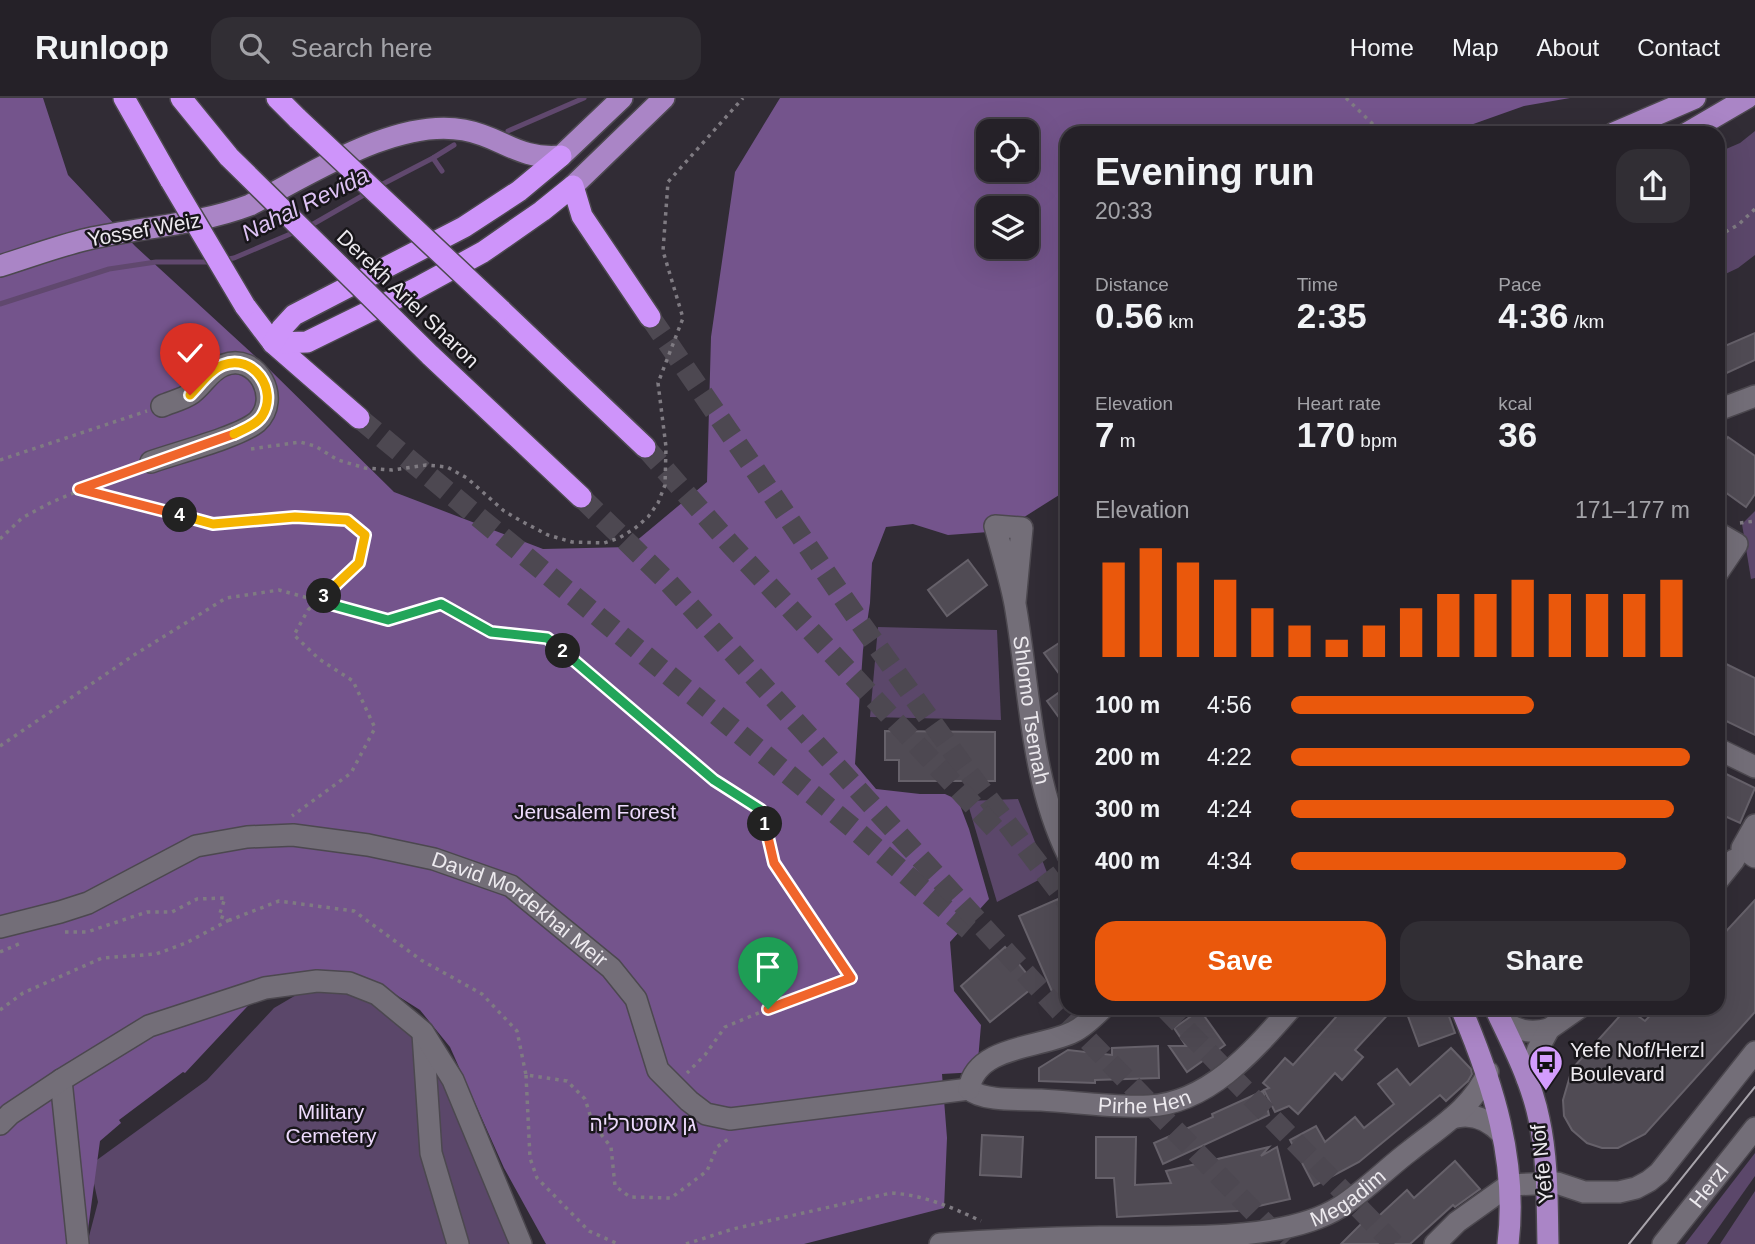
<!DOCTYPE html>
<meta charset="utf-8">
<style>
:root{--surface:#252128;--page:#312e34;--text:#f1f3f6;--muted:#a3a3a8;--line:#423e45;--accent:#ea580c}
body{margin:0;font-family:Helvetica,Heebo,sans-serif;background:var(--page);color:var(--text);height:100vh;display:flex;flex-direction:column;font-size:26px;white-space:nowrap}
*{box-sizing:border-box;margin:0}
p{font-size:23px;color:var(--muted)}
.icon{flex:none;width:38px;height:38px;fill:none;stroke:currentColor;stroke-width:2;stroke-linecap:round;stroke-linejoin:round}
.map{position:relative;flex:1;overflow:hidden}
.sheet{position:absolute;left:1060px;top:28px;width:665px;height:889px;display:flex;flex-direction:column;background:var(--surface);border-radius:21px;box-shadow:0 7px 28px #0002,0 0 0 2px var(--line)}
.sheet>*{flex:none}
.tools{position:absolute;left:976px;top:21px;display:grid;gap:14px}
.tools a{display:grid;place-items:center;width:63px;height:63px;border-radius:14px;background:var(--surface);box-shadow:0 7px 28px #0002,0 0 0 2px var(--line);font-size:35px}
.pin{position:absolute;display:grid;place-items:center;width:60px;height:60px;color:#fff;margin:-72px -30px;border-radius:50% 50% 50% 0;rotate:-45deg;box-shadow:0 0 7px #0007}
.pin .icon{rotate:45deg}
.km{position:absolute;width:35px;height:35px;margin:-18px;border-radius:50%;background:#222;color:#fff;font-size:19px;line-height:35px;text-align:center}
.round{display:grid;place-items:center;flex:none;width:74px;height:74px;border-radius:21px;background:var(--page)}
.summary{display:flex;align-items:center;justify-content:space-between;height:119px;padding:0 35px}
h1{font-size:38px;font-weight:600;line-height:52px}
.figures{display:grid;grid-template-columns:repeat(3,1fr);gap:10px;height:119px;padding:7px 35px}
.figures div{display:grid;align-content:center}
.figures b{font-size:35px;font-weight:600}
.figures small{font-size:19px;font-weight:400}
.figures p{font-size:19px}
.chart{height:196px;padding:14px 35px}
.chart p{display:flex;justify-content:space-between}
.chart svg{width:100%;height:126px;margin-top:7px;stroke:var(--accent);stroke-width:6}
.button{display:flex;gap:14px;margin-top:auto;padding:14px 35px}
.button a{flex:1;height:80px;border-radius:21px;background:var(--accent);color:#fff;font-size:28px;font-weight:600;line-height:80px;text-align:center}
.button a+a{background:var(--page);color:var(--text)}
ul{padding:0 35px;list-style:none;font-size:23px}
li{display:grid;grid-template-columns:112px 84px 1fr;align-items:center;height:52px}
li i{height:18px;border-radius:9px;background:var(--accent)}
header{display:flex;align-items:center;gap:42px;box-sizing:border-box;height:98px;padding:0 35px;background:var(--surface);border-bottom:2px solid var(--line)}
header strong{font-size:33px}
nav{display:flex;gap:38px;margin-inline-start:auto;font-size:24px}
.search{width:490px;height:63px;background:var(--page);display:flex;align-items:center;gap:18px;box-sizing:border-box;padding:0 24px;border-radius:21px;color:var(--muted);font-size:26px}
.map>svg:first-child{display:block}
</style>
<header>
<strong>Runloop</strong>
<div class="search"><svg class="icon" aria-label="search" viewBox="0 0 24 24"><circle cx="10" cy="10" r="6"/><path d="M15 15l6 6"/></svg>Search here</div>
<nav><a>Home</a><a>Map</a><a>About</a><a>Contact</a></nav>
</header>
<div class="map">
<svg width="1755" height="1146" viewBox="0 0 1755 1146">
<rect width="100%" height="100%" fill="#312c35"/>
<!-- green -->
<g fill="#5b476a">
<path d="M1755 33V157L1738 170 1719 179V54L1740 45Z"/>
<path d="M1755 413V480L1751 481 1742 426Z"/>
<path d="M878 529 997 532 1001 622 870 619Z"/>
<path d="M1018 701 1048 777 997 804 967 703Z"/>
<path d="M338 887 370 900 415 938 449 984 514 1146H87L98 1104 90 1067 207 982 274 910 303 893Z"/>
<path d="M1755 1055V1078L1707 1146H1685Z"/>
<path d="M1755 1093V1146H1720Z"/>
</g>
<!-- forest -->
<path fill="#74548c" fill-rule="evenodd" d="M0 0H43L68 77 135 148 269 271 394 394 543 451 629 449 707 384 711 239 735 74 780 0H1570L1524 8 1448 35H1068L1067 392 1002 433 948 437 913 426 886 429 872 465 870 505 863 552 855 666 876 691 920 696H945L958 702 969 731 989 801 950 844 954 893 981 927 977 974 942 976 947 1040 944 1110 804 1146H546L504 1070 450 949 420 912 379 886 273 881 185 975 183 974 119 1022 121 1025 100 1043 86 1146H0ZM989 33H1027V72H989ZM989 110H1027V149H989Z"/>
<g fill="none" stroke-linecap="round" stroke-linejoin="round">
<!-- stream -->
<g stroke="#60486e" stroke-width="5">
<path d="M508 33 584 0"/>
<path d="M433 60 442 73"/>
<path d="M377 89 433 60 454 47"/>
<path d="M308 129 369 94"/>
<path d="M223 162 234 160 295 134"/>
<path d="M0 206 109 171 156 164H213"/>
</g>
</g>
<!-- building -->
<g fill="#504b54" stroke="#66616a" stroke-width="2">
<path d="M1755 235V262L1718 279V251Z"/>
<path d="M1728 339 1755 358V396L1746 409 1718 389V353Z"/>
<path d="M968 462 987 487 947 518 928 492Z"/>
<path d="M1068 539V588L1044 555Z"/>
<path d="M1718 562 1755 580V637L1718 619Z"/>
<path d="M1068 588V632L1047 603Z"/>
<path d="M885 633 995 634V683H899V662H885Z"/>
<path d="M1718 672 1755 690 1740 725 1718 715Z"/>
<path d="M1058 801 1068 823V900L1057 905 1019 818Z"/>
<path d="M1755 802V914L1645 1036 1618 1050H1602L1587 1045 1572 1032 1564 1018 1563 1002 1572 971 1627 910 1645 923 1657 910H1718V842Z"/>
<path d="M1005 849 1036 887 990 924 961 888Z"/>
<path d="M1344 910H1394L1355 952 1363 959 1342 982 1335 975 1298 1016 1289 1008 1275 1014 1264 992 1269 990 1263 985 1285 960 1293 967Z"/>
<path d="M1414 910H1446L1455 935 1419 948 1406 913Z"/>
<path d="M1200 912 1225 947 1187 974 1169 948H1186L1174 930Z"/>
<path d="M1158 948 1159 980 1095 982V985L1039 983V970L1068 952 1112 957V950Z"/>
<path d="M1451 950 1471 971 1472 976 1468 983 1446 1003 1440 997 1359 1064 1314 1088 1290 1042 1316 1028 1325 1044 1355 1019 1364 1030 1394 1006 1378 986 1397 971 1410 987Z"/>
<path d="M1263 993 1269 1017 1163 1066 1154 1045 1213 1019 1212 1016Z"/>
<path d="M982 1037 1023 1039 1021 1079 980 1077Z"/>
<path d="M1096 1039H1136L1135 1087 1171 1085 1166 1073 1269 1049 1261 1058 1277 1049 1290 1101 1237 1113 1117 1119 1114 1080H1096Z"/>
<path d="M1455 1063 1480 1091 1455 1109 1453 1107 1410 1146H1341L1362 1125 1367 1129 1407 1092 1414 1100Z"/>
</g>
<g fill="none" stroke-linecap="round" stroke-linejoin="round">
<!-- highway-tunnel -->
<g stroke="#4d4851" stroke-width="21" stroke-dasharray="21 10" stroke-linecap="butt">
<path d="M650 219 859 523 964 669 1068 805"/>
<path d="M359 320 853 730 976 838"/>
<path d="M645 349 731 447 999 735"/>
<path d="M581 399 668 484 1059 912 1285 1146"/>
<path d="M1165 910 1394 1146"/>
</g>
<!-- minor casing -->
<g stroke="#4c484f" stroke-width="24">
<g id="minor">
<path d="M1718 312 1755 298"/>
<path d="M151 364C176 355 239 339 257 324 282 301 257 254 224 267 210 272 203 287 192 295 184 301 171 304 162 308"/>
<path d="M1718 435 1737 446 1718 474"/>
<path id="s1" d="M1015 504 1022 430 995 428C1002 454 1010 480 1015 506 1030 591 1030 679 1068 757"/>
<path d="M1718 651 1755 669"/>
<path d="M1755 727 1742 750 1755 759"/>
<path d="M1718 782 1734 762"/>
<path id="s2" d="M0 829 60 814 88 805 196 748 247 739 293 737 368 747 434 761 511 788 611 870 636 901 658 972 689 1003 706 1016 730 1021 969 991"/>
<path d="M1500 920C1515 933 1530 936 1549 931"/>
<path d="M423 936 431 1055 458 1146"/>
<path d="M1527 981 1538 951 1549 931 1579 910"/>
<path d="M61 982 78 1146"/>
<path id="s3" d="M969 991C983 1004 1022 1001 1041 1002 1076 1004 1114 1010 1149 1008 1209 1005 1254 952 1291 910"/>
<path d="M969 991C976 947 1042 950 1073 934 1084 929 1095 918 1103 910"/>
<path d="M1452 1020C1472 1014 1488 1021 1502 1036"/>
<path d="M0 1026 10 1016 61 982 149 928 265 890 317 883 349 885 377 896 423 934 453 982 521 1146"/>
<path id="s4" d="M940 1146C994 1142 1046 1140 1100 1139 1168 1138 1281 1146 1340 1109 1365 1093 1387 1070 1411 1052 1440 1029 1473 1009 1488 974"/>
<path d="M1435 1146 1457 1124 1509 1087 1557 1085 1584 1094H1619L1636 1090 1649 1083 1659 1075 1755 954"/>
<path id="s5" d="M1663 1146 1755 1030"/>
</g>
</g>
<!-- major casing -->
<g stroke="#4c484f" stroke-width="24">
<g id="major">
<path d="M1614 35 1695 0"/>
<path d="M1687 35 1747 0"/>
<path d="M573 88 664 0"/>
<path d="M0 168C29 159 58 148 88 141 142 129 197 127 250 107 310 77 396 19 464 32 503 39 517 62 561 58L622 0"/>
<path d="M1461 910C1493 985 1518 1064 1508 1146"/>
<path d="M1495 910C1512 946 1531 982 1539 1021 1548 1062 1547 1105 1548 1146"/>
</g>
</g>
<!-- highway casing -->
<g stroke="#4c484f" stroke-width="24">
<g id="highway">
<path d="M124 0 171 83"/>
<path d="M181 0 229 59"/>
<path d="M277 0 298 21"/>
<path d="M245 208 273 245 359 320"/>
<path d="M501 212 645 349"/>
<path d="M273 245 307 244 417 190 483 154 542 113 573 88 582 118 650 219"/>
<path d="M273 245 282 230 294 217 464 129 519 93 561 58"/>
<path d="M430 257 581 399"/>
</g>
</g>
<!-- path -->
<g stroke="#7f7b82" stroke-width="3.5" stroke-dasharray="3.5 5" stroke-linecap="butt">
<path d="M1346 0 1382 35"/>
<path d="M1480 35 1496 29 1507 35"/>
<path d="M1718 138 1738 127 1755 111"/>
<path d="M251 351 300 344 315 348 338 362 365 370 392 372 426 367 447 369 467 380 504 413 521 423 548 437 572 444 604 445 619 440 634 431 648 419 658 405 665 387 666 349 658 285 683 220 663 153 668 84 743 0"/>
<path d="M0 362 147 313"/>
<path d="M79 391 213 426 295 420 347 422 365 437 359 465 308 512 294 537 319 561 353 583 375 630 351 675 292 718"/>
<path d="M1740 425 1755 423"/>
<path d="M0 441 22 420 52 404 133 370"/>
<path d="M0 648 134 557 226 500 279 492 388 522 441 506 491 534 547 540 714 682 762 712 774 765 851 880 768 911 725 929 705 957 687 975"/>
<path d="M65 834H87L147 814H172L197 801 225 800 219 818 230 822 279 803 354 813 421 862 482 896 517 933 526 977 567 983 585 1001 593 1026 611 1049 615 1088 630 1099 671 1100 707 1073 717 1049 731 1039"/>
<path d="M0 854 21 845"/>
<path d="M0 912 23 895 102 860 156 856 186 845 229 822"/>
<path d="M526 977 530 1060 537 1080 589 1133 618 1146"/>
<path d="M686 1146 733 1131 891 1095C924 1097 951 1109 981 1123"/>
</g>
<!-- minor -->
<use href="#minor" stroke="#736e78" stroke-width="21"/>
<!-- major -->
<use href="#major" stroke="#aa85c6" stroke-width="21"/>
<!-- highway -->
<use href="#highway" stroke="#ce94fa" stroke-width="21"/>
<!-- tram -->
<path stroke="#a7a3aa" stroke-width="2" d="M1629 1146 1755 989"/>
<!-- highway-bridge casing -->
<g stroke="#4c484f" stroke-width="24" stroke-linecap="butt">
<g id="highway-bridge">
<path d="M298 21 501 212"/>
<path d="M229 59 430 257"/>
<path d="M171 83 245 208"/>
</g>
</g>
<!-- highway-bridge -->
<use href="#highway-bridge" stroke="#ce94fa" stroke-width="21"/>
</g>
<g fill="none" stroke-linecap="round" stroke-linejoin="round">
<!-- split-1 casing -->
<g stroke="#fff" stroke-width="14">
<path id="split-1" d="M765 726 774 765 851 880 768 911"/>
</g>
<!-- split-2 casing -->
<g stroke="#fff" stroke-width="14">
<path id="split-2" d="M563 553 714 682 761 712 765 726"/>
</g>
<!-- split-3 casing -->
<g stroke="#fff" stroke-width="14">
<path id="split-3" d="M324 498 319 503 388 522 441 506 491 534 547 540 563 553"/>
</g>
<!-- split-4 casing -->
<g stroke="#fff" stroke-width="14">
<path id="split-4" d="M180 417 213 426 295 419 347 422 365 437 359 465 324 498"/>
</g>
<!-- split-5 casing -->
<g stroke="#fff" stroke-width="14">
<path id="split-5" d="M180 417 79 391 234 336"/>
</g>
<!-- split-6 casing -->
<g stroke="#fff" stroke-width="14">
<path id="split-6" d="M190 297C200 287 210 272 223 267 253 255 279 292 262 318 256 327 244 331 234 336"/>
</g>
<!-- split-1 -->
<use href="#split-1" stroke="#f0652b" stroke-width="9"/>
<!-- split-2 -->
<use href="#split-2" stroke="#22a559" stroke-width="9"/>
<!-- split-3 -->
<use href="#split-3" stroke="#22a559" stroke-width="9"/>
<!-- split-4 -->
<use href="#split-4" stroke="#f5b400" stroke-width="9"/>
<!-- split-5 -->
<use href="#split-5" stroke="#f0652b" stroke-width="9"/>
<!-- split-6 -->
<use href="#split-6" stroke="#f5b400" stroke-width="9"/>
</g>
<!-- icons -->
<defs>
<g id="bus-pin" transform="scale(1.75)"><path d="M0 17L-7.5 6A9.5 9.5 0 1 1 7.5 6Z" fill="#d39cfd" stroke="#18161a"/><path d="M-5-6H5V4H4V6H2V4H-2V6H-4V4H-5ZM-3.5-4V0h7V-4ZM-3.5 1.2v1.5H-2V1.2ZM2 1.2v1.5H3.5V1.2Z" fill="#111"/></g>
</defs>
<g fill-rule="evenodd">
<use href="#bus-pin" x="1546" y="964"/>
</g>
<g text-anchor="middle" stroke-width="5" stroke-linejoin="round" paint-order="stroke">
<!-- street labels -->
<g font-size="21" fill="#edeaef" stroke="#18161a">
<text transform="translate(144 132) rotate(-10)" y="7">Yossef Weiz</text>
<text transform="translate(408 201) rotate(44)" y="7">Derekh Ariel Sharon</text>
<text dy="7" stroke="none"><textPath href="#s1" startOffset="289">Shlomo Tsemah</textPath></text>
<text dy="7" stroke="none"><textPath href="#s2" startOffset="555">David Mordekhai Meir</textPath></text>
<text dy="7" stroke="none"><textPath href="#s3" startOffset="178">Pirhe Hen</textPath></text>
<text transform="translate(1542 1066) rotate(-96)" y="7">Yefe Nof</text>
<text dy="7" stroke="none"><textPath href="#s5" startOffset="74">Herzl</textPath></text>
<text dy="7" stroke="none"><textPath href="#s4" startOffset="416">Megadim</textPath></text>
</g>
<!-- park labels -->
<g font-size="21" fill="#eddafc" stroke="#18161a">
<text x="595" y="721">Jerusalem Forest</text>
<text x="331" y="1021">Military<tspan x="331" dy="24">Cemetery</tspan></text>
<text x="643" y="1033">גן אוסטרליה</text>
</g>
<!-- poi labels -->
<g font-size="21" fill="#edeaef" stroke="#18161a" text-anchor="start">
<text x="1570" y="959">Yefe Nof/Herzl<tspan x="1570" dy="24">Boulevard</tspan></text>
</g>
<!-- water labels -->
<g font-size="23" font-style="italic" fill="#dec3f5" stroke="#18161a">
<text transform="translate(305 106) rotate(-26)" y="8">Nahal Revida</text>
</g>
</g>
</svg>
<div class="tools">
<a><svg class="icon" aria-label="locate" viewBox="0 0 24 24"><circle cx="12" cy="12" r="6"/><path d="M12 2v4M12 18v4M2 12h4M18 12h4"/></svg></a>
<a><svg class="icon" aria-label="layers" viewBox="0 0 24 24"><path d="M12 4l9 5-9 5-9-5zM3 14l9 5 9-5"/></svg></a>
</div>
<div class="pin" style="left:768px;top:911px;background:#1e9e55"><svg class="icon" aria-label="arrive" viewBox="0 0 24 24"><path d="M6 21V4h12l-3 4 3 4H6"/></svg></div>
<div class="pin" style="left:190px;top:297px;background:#d93025"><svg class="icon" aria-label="check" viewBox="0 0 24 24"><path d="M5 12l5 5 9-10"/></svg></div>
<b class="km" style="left:765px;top:726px">1</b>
<b class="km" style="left:563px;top:553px">2</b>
<b class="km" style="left:324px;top:498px">3</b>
<b class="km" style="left:180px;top:417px">4</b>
<section class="sheet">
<div class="summary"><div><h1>Evening run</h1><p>20:33</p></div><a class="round"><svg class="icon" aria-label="share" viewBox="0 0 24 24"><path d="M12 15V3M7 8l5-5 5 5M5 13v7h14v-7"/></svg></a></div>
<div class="figures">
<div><p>Distance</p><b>0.56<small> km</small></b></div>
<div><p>Time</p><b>2:35</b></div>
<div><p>Pace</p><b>4:36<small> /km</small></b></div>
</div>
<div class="figures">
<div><p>Elevation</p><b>7<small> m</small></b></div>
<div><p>Heart rate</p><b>170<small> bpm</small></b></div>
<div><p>kcal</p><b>36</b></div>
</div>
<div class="chart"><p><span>Elevation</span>171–177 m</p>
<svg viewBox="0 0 160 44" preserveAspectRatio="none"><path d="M5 44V11M15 44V6M25 44V11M35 44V17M45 44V27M55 44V33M65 44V38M75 44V33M85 44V27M95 44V22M105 44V22M115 44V17M125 44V22M135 44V22M145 44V22M155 44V17"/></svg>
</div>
<ul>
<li><b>100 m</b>4:56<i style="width:61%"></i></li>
<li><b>200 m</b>4:22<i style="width:100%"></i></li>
<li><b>300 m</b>4:24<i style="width:96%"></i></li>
<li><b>400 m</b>4:34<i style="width:84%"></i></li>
</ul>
<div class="button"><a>Save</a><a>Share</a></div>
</section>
</div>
